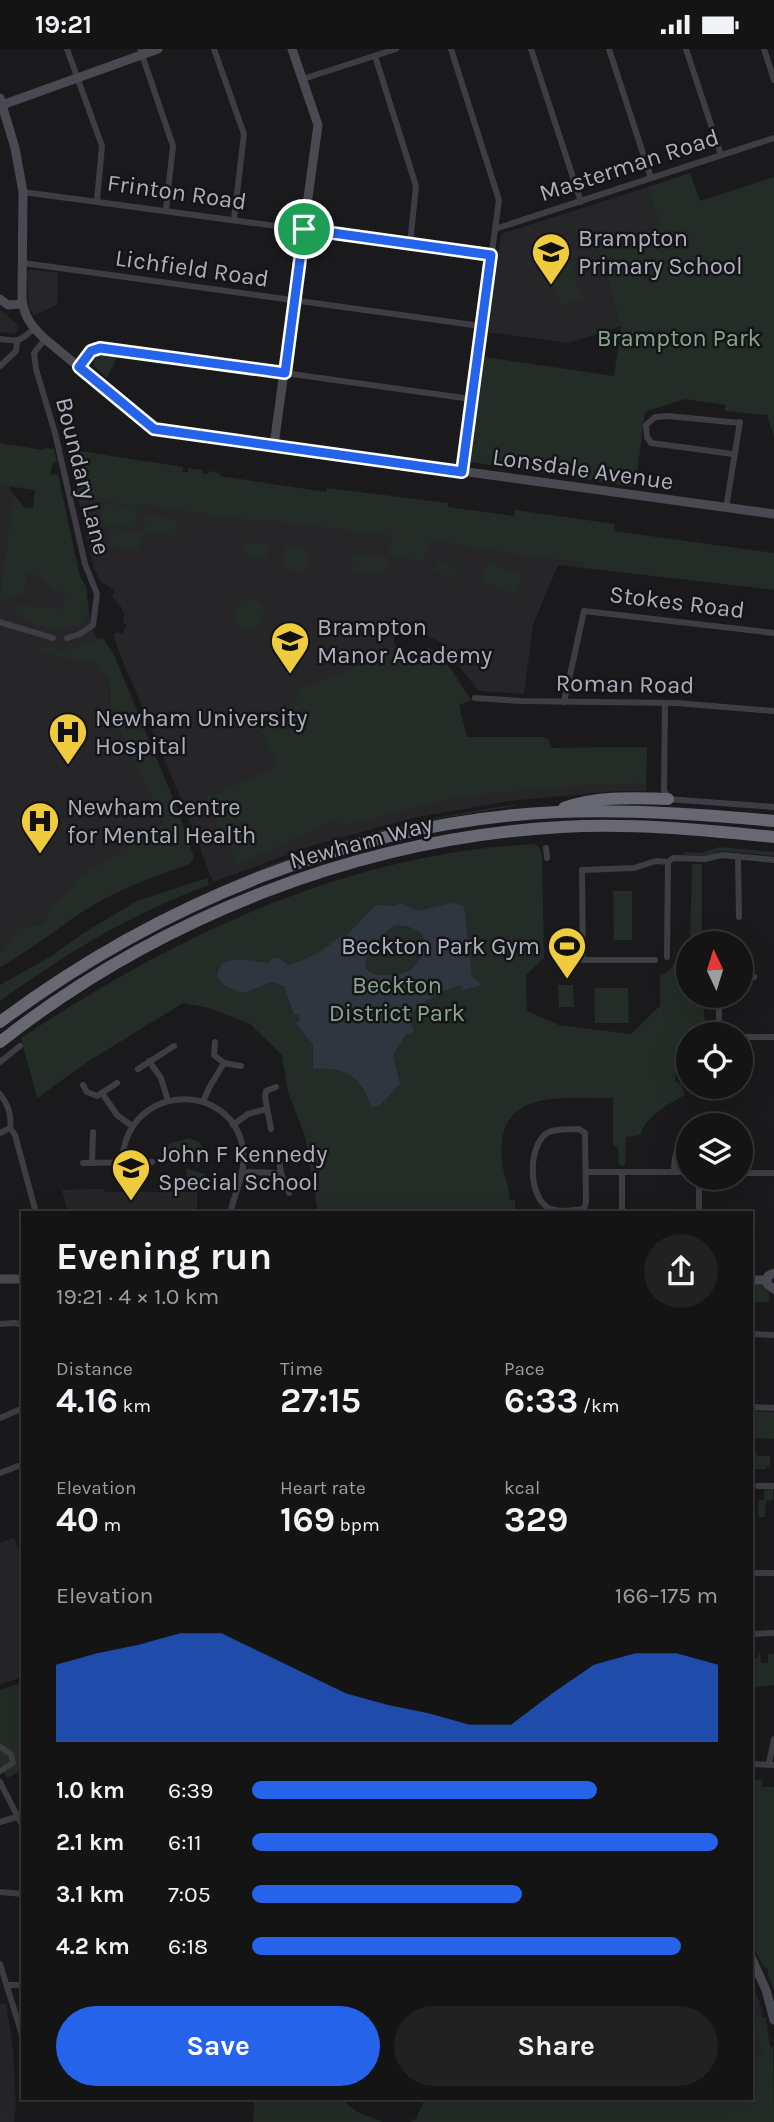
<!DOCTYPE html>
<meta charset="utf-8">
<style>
:root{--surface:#141415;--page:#212122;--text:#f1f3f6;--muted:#9d9ea0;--line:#333334;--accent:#2563eb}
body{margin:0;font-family:Karla,sans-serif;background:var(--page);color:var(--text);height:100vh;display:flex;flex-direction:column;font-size:26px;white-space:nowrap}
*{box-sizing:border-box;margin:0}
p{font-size:23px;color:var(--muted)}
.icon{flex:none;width:38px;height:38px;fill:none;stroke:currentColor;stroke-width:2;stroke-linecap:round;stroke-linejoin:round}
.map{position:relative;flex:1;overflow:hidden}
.details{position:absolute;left:21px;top:1162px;width:732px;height:889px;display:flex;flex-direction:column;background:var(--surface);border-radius:0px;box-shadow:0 7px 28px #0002,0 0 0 2px var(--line)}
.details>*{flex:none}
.needle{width:46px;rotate:356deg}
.fabs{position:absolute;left:676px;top:882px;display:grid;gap:14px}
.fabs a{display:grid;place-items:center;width:77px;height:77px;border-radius:50%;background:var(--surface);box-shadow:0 7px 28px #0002,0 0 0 2px var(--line);font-size:35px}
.pin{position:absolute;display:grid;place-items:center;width:60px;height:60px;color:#fff;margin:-30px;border:4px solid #fff;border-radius:50%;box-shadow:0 2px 7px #0007}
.round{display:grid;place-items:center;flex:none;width:74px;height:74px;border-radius:37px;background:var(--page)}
.headline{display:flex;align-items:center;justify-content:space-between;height:119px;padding:0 35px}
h1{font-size:38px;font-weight:700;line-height:52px}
.metrics{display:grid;grid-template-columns:repeat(3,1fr);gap:10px;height:119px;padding:7px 35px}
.metrics div{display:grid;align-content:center}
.metrics b{font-size:35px;font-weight:700}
.metrics small{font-size:19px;font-weight:400}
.metrics p{font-size:19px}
.chart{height:196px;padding:14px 35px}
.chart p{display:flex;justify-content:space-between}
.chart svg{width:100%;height:126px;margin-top:7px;fill:var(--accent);opacity:.7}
.action{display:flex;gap:14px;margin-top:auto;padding:14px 35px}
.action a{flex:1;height:80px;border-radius:42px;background:var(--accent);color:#fff;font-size:28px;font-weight:700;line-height:80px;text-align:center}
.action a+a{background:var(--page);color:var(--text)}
ul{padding:0 35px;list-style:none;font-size:23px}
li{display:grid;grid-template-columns:112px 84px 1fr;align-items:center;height:52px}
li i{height:18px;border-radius:9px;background:var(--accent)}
.status{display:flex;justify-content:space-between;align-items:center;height:49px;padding:0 35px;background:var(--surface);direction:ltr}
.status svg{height:19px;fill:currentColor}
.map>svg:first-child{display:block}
</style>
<div class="status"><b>19:21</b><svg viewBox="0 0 49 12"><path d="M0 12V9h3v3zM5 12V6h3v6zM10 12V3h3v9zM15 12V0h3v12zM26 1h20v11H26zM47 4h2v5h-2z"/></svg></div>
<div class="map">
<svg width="774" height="2073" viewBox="0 0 774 2073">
<rect width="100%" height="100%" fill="#1a1a1c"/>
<!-- built -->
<g fill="#262629">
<path d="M648 138 660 177 597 197 621 277 569 294 488 283 501 185Z"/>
<path d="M29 220 58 224 57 256 34 266 29 259 27 226Z"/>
<path d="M0 260 17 275 18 281 14 285 0 283Z"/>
<path d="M74 430 587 500 584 519 558 516 533 576 524 645 479 642 445 600 447 597 398 571 394 583V593L400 608 429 599 433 601 446 616 471 651 459 656 467 688H543L548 690 551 699 647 698 646 742H617L509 752 413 769 314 796 213 833 182 752 121 608 113 586 117 583 122 585 127 576 123 573 124 564 120 556 112 548 114 541 101 533 94 520Z"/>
<path d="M0 436 10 437V441L25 459H34L35 441 70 488 80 528 86 538 91 576 108 612 110 661 162 773 132 797 84 825 63 850 50 857 44 874 16 880 3 902 0 903Z"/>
<path d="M102 1140 106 1143H197V1164H68L62 1141Z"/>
<path d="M14 1489 23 1511V1628L0 1635V1494Z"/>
<path d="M753 1936 762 1960 764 2001 751 2008V1937Z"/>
<path d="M6 1954 13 2000 16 2056 14 2073H0V1956Z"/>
</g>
<!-- green -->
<g fill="#232c26">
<path d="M690 124 700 152 774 128V388L767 366 725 362V356L685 350 645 363 635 438 470 413 485 308 614 327 621 277 597 196 660 177 648 138Z"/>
<path d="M569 207 582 250 561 257 548 213Z"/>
<path d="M99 306 117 308 107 329 94 317V311Z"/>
<path d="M0 394 43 401 44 399 54 400 57 412 53 414 50 425 58 426 80 528 86 538 88 562 80 574 66 580 35 577 7 558 23 556 63 560 65 544C49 542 43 525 27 524L24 544 5 552 0 548 14 446 25 459 33 460 35 441 0 436Z"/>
<path d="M67 400 183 418V423H188V419L203 421V425H208L209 422 220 424V427L326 443 327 439 448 454V458L514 467 515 461 615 475 614 482 774 504V541L584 519V513L529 507 429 491 424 512 389 507 392 488 386 486 268 471H246L138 455 136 457 91 451 80 454Z"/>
<path d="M104 454 137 458 135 479 101 474Z"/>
<path d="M146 466 178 470 176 487 144 482Z"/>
<path d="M111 479 143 484 140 500 108 496Z"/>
<path d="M245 493 268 496 267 509 243 506Z"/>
<path d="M285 498 307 499V523L285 520Z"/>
<path d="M354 505 388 509 385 526 352 522Z"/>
<path d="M439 512 457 522 453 531 434 520Z"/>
<path d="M487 513 523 526 516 545 481 532Z"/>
<circle cx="249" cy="565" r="15"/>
<path d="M103 589 115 608 179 764 194 809 190 815C158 826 125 838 95 855 62 875 35 899 0 918V903L3 902 16 880 44 874 50 857C67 848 73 833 87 823 114 806 137 793 162 773L110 661 109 628 95 613 56 607 39 601 42 597 64 601Z"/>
<path d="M429 599C447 609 460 635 471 651L459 656 467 688H543L548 690 551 699 647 698 646 734 546 739 453 749 340 778 337 770 238 816 207 749 278 717 258 673 298 655 295 646 300 640 398 602 401 608Z"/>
<path d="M514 756 515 757 441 769 377 784 296 808 212 840C241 829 269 816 298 806 368 782 441 766 514 756Z"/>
<path d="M535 795 540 799 542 806 544 909 526 926 527 962 559 976 631 985 660 957V926L667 923 676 913H688V947H703L705 979 701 985H688V1001L680 1009 681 1015 676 1020 675 1032 681 1035 685 1046C667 1056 648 1065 640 1086L626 1088 625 1117 619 1116 618 1099 613 1096V1049C563 1050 495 1038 502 1111 503 1126 509 1135 510 1152L515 1151V1164H318L305 1087 288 1043 282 1006 250 975 209 959 183 954 89 1012 37 1049 21 989C176 886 347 804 535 795Z"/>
<path d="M719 798 774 803V807L721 802 705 807 683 806 684 803 702 804Z"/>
<path d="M692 815H702V894H690Z"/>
<path d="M207 829 209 836C134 863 65 905 0 952V936L53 906 82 885 137 852Z"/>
<path d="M613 842H632V891H614Z"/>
<path d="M558 936H573L574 958H559Z"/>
<path d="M594 939H628L629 974H595Z"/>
<path d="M188 1089 198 1092 205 1100 199 1117 185 1112 163 1111 169 1095Z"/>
<path d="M186 1119 205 1125 198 1140 188 1135Z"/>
<path d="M751 1236H761L769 1243V1253H751Z"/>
<path d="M751 1362 774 1363V1390L751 1389Z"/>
<path d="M755 1403 757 1407H770V1420L768 1416 765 1420H752L751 1405H755Z"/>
<path d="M766 1439 773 1440V1451L766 1452 765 1468H758V1451H764V1442Z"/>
<path d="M758 1604H760L761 1614H768V1605H774V1636L753 1639 751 1642 752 1609H758Z"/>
<path d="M23 1633V1721L7 1729 0 1716V1641Z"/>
<path d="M762 1730V1738H774V1941L768 1926V1920L763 1917 751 1894V1733Z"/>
<path d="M759 1967 766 1969 770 1998H773L774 2073H409L416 2070 425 2049H751V2008L763 2002H761L755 1969Z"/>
<path d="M281 2049H340L357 2063 383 2073H253L254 2052Z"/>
</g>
<!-- water -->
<path fill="#2f3640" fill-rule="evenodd" d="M400 854 418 862 452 854 464 857 472 928 482 936 463 941 461 936C448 939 416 954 411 966 409 972 412 977 414 983L406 985 393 1006 400 1035 381 1055 372 1058C359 1027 349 1018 313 1020V995L297 976 296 973 300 971 298 965H294L284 937 272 933 243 944 225 937 217 928C218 903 252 912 268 914L273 909H278L288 916C311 910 324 901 342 886L345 888 376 856 396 857ZM396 876C413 877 432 884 423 904 420 911 416 917 410 921 403 926 392 926 383 926 344 927 380 883 396 876Z"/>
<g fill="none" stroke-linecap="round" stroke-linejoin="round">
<!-- street -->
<g stroke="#3d3d43" stroke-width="6">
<path d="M67 0 102 97 97 151"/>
<path d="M140 0 173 97 166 161"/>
<path d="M214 0 244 85 234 170"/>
<path d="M451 0 499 151 462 423"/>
<path d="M531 0 581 153"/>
<path d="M609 0 651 129"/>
<path d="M686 0 721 106"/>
<path d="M764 0 774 31"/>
<path d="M375 7 416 137 410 195"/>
<path d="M303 30 396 0"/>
<path d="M23 143 491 206"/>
<path d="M495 180 774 89"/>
<path d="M23 214 481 277"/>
<path d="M0 290C20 293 19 292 34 280"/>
<path d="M45 290 34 304 36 320 55 384 85 515 97 545 93 576 80 585 67 589"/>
<path d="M0 317 16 302 17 292"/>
<path d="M79 318 91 302 105 299 471 350"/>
<path d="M733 405 651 394 647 388 646 376 655 368 668 367 740 374"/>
<path d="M726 459 740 373"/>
<path d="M0 573 53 589"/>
<path d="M475 649 521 652 676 654 774 662"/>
<path d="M564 653 584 562 774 584"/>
<path d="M665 654 664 741 668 750 774 758"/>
<path d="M546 799 547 809"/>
<path d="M738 807 739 868"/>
<path d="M668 813 673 809 705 810 722 806 774 811"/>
<path d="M667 908 668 813"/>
<path d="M655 911H583L582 821 634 819 656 812 668 813"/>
<path d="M740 929 754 928"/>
<path d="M719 947V972L727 985"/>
<path d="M740 988H774"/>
<path d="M215 993 214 1006 224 1014 241 1017"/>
<path d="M149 1012 161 1029 168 1052"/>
<path d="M0 1013 20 997"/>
<path d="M138 1020 174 997"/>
<path d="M83 1036 87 1043 97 1047 117 1034"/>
<path d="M102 1044 117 1066 132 1077"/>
<path d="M0 1045C8 1055 12 1066 10 1079L15 1086 36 1164"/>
<path d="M203 1053 209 1039 224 1014"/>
<path d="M233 1076 248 1065 267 1060"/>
<path d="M271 1080 265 1048 266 1042 276 1038"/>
<path d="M579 1080 585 1084 586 1153 584 1160C572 1162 557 1164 547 1158 528 1145 528 1097 547 1084 556 1079 569 1081 579 1080Z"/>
<path d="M0 1084 10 1079"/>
<path d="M278 1103 281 1124 289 1144"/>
<path d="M83 1114 152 1113"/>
<path d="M92 1114 93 1083"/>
<path d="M122 1114C125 1032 234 1031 243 1101 246 1123 235 1143 230 1164"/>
<path d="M243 1123 281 1124"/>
<path d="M586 1123H688"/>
<path d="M622 1123V1164"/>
<path d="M674 1123C674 1108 676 1097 688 1087"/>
<path d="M740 1124H774"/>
<path d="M699 1164V1129"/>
<path d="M0 1275 15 1274 23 1276"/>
<path d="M751 1285 774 1286"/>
<path d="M751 1358 774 1359"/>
<path d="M0 1369 23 1359"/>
<path d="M0 1424 18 1417"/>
<path d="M758 1437H774"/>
<path d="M751 1524H774"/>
<path d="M751 1585 774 1584"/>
<path d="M0 1698 11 1705 13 1714 0 1722"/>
<path d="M769 1714 774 1690"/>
<path d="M751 1715 774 1716"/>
<path d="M0 1733 23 1778"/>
<path d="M0 1773 17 1768"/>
<path d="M0 1843 23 1845"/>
<path d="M0 1915 23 1989"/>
<path d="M7 1936H23"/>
</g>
<!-- secondary -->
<g stroke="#494951" stroke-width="9">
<path d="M0 49 15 99 23 143 22 248C23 267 32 278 45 290L154 380 774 465"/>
<path d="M2 56 158 0"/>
<path d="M0 250 8 256 22 255"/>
<path d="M274 396 318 76 292 0"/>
<path d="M0 1230H23"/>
<path d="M751 1231H767L768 1227 774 1224"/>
<path d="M767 1231V1235L774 1240"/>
<path d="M751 1908 766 1941 774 1971"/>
</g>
<!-- highway -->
<g stroke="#676872" stroke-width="12">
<path d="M564 759C597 747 633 749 668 750"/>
<path d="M0 973C159 854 358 772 557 763 630 760 702 765 774 772"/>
<path d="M0 993C159 868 360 789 562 778 633 774 703 781 774 788"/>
</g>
</g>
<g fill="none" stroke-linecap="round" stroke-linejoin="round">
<!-- route casing -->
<g stroke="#fff" stroke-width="14">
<path id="route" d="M304 180 491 206 462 423 154 380 79 318 91 302 100 299 285 324Z"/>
</g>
<!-- route -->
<use href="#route" stroke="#2563eb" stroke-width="9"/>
</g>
<!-- icons -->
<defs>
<g id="school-pin" transform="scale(2.0125)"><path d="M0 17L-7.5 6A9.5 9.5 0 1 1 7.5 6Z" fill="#efcc3e" stroke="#151517"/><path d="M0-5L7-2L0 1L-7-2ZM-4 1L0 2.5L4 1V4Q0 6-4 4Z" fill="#111"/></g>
<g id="hospital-pin" transform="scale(2.0125)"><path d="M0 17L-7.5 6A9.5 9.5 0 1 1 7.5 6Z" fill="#efcc3e" stroke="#151517"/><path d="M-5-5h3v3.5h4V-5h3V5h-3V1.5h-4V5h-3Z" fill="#111"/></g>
<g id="stadium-pin" transform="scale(2.0125)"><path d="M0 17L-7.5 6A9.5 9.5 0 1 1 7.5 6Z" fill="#efcc3e" stroke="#151517"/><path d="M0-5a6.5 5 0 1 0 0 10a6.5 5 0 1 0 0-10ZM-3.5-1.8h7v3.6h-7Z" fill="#111"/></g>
</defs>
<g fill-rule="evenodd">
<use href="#school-pin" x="551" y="203"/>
<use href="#school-pin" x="290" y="592"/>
<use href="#hospital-pin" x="68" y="683"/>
<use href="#hospital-pin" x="40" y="772"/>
<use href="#stadium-pin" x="567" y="897"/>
<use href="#school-pin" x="131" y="1119"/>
</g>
<g text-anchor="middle" stroke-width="5" stroke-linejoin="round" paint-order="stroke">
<!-- street labels -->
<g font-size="24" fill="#acafbb" stroke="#151517">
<text transform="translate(629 116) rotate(-18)" y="8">Masterman Road</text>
<text transform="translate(177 143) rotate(8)" y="8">Frinton Road</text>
<text transform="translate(192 219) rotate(8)" y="8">Lichfield Road</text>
<text transform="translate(583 420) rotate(8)" y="8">Lonsdale Avenue</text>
<text transform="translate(83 427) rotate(76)" y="8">Boundary Lane</text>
<text transform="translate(677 553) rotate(7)" y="8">Stokes Road</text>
<text transform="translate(625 635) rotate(1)" y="8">Roman Road</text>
<text transform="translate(361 793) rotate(-15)" y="8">Newham Way</text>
</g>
<!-- poi labels -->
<g font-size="24" fill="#acafbb" stroke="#151517" text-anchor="start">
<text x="578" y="197">Brampton<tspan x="578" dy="28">Primary School</tspan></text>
<text x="317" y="586">Brampton<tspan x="317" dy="28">Manor Academy</tspan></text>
<text x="95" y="677">Newham University<tspan x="95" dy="28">Hospital</tspan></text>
<text x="67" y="766">Newham Centre<tspan x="67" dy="28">for Mental Health</tspan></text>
<text x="540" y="905" text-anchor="end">Beckton Park Gym</text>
<text x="158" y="1113">John F Kennedy<tspan x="158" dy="28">Special School</tspan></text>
</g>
<!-- park labels -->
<g font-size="24" fill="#84a58b" stroke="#151517">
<text x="679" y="297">Brampton Park</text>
<text x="397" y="944">Beckton<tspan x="397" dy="28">District Park</tspan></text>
</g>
</g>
</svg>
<div class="fabs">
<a><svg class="needle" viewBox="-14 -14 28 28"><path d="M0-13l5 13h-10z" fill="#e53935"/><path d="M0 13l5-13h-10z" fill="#9d9ea0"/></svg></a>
<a><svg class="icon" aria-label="locate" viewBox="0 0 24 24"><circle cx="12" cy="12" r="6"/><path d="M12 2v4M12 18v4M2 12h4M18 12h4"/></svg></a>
<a><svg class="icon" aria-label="layers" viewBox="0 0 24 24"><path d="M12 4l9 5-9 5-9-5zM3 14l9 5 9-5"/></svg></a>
</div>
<div class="pin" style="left:304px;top:180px;background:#1e9e55"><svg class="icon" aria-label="arrive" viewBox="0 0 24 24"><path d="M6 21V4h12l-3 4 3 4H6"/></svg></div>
<section class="details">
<div class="headline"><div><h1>Evening run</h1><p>19:21 · 4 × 1.0 km</p></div><a class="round"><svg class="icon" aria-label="share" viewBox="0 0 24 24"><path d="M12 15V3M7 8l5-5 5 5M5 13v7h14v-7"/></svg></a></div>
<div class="metrics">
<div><p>Distance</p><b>4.16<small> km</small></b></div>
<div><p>Time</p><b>27:15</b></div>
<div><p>Pace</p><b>6:33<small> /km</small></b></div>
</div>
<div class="metrics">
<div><p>Elevation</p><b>40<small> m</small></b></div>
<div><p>Heart rate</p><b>169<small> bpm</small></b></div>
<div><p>kcal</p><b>329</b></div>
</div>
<div class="chart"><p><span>Elevation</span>166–175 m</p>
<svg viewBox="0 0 160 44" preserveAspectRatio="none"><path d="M0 44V17L10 13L20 10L30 6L40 6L50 13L60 20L70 27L80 31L90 34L100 38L110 38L120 27L130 17L140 13L150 13L160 17V44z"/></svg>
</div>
<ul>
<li><b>1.0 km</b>6:39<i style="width:74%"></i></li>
<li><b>2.1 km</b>6:11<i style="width:100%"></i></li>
<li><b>3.1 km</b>7:05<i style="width:58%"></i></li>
<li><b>4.2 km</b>6:18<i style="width:92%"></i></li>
</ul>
<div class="action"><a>Save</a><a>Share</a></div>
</section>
</div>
